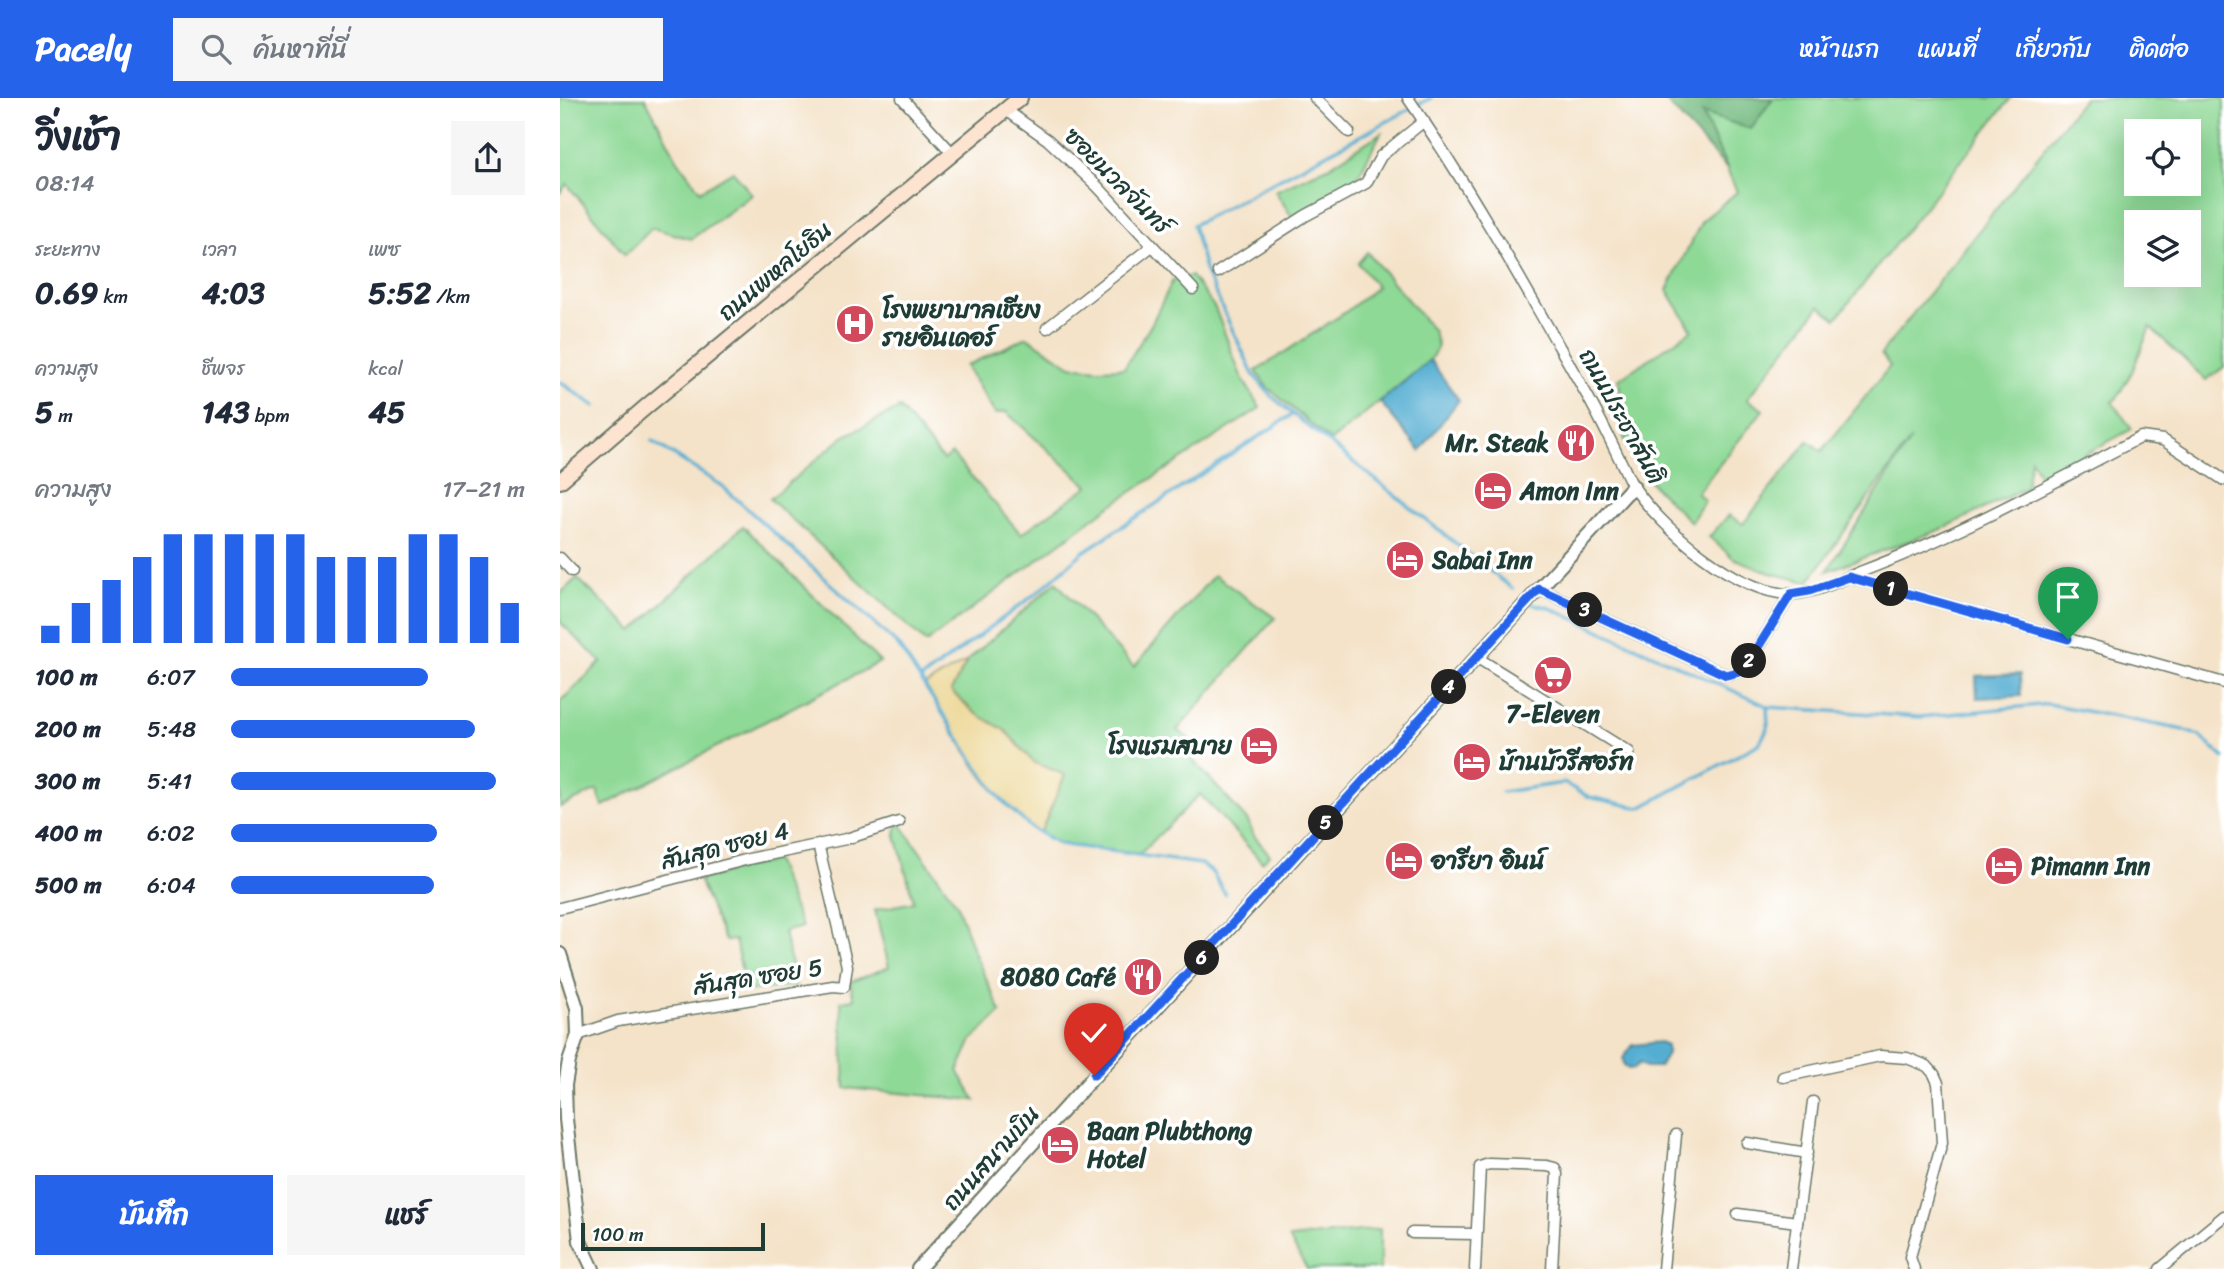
<!DOCTYPE html>
<html lang="th">
<meta charset="utf-8">
<style>
:root{--surface:#fff;--page:#f6f6f7;--text:#1f2937;--muted:#747a83;--accent:#2563eb}
body{margin:0;font-family:Sriracha,"Playpen Sans Thai",sans-serif;background:var(--page);color:var(--text);height:100vh;display:flex;flex-direction:column;font-size:26px;white-space:nowrap}
*{box-sizing:border-box;margin:0}
p{font-size:23px;color:var(--muted)}
.icon{flex:none;width:38px;height:38px;fill:none;stroke:currentColor;stroke-width:2;stroke-linecap:round;stroke-linejoin:round}
.map{position:relative;flex:1;overflow:hidden}
.sheet{display:flex;flex-direction:column;background:var(--surface);width:560px}
.sheet>*{flex:none}
.buttons{position:absolute;left:1564px;top:21px;display:grid;gap:14px}
.buttons a{display:grid;place-items:center;width:77px;height:77px;border-radius:0px;background:var(--surface);box-shadow:0 7px 28px #0002;font-size:35px}
.scale{position:absolute;left:21px;bottom:18px;width:184px;box-sizing:border-box;padding-left:7px;border:4px solid #1f3d34;border-top:0;font-size:19px;line-height:24px;white-space:nowrap;color:#1f3d34;-webkit-text-stroke:5px #fff;paint-order:stroke}
.pin{position:absolute;display:grid;place-items:center;width:60px;height:60px;color:#fff;margin:-72px -30px;border-radius:50% 50% 50% 0;rotate:-45deg;box-shadow:0 0 7px #0007}
.pin .icon{rotate:45deg}
.km{position:absolute;width:35px;height:35px;margin:-18px;border-radius:50%;background:#222;color:#fff;font-size:19px;line-height:35px;text-align:center}
.round{display:grid;place-items:center;flex:none;width:74px;height:74px;border-radius:0px;background:var(--page)}
.head{display:flex;align-items:center;justify-content:space-between;height:119px;padding:0 35px}
h1{font-size:38px;font-weight:700;line-height:52px}
.figures{display:grid;grid-template-columns:repeat(3,1fr);gap:10px;height:119px;padding:7px 35px}
.figures div{display:grid;align-content:center}
.figures b{font-size:30px;font-weight:700}
.figures small{font-size:19px;font-weight:400}
.figures p{font-size:19px}
.chart{height:196px;padding:14px 35px}
.chart p{display:flex;justify-content:space-between}
.chart svg{width:100%;height:126px;margin-top:7px;stroke:var(--accent);stroke-width:6}
.button{display:flex;gap:14px;margin-top:auto;padding:14px 35px}
.button a{flex:1;height:80px;border-radius:0px;background:var(--accent);color:#fff;font-size:28px;font-weight:700;line-height:80px;text-align:center}
.button a+a{background:var(--page);color:var(--text)}
ul{padding:0 35px;list-style:none;font-size:23px}
li{display:grid;grid-template-columns:112px 84px 1fr;align-items:center;height:52px}
li i{height:18px;border-radius:9px;background:var(--accent)}
header{display:flex;align-items:center;gap:42px;box-sizing:border-box;height:98px;padding:0 35px;background:var(--accent);color:#fff}
header strong{font-size:33px}
nav{display:flex;gap:38px;margin-inline-start:auto;font-size:24px}
.search{width:490px;height:63px;background:var(--page);display:flex;align-items:center;gap:18px;box-sizing:border-box;padding:0 24px;border-radius:0px;color:var(--muted);font-size:26px}
main{display:flex;flex:1;min-height:0}
.map>svg:first-child{display:block}
</style>
<header>
<strong>Pacely</strong>
<div class="search"><svg class="icon" aria-label="search" viewBox="0 0 24 24"><circle cx="10" cy="10" r="6"/><path d="M15 15l6 6"/></svg>ค้นหาที่นี่</div>
<nav><a>หน้าแรก</a><a>แผนที่</a><a>เกี่ยวกับ</a><a>ติดต่อ</a></nav>
</header>
<main>
<section class="sheet">
<div class="head"><div><h1>วิ่งเช้า</h1><p>08:14</p></div><a class="round"><svg class="icon" aria-label="share" viewBox="0 0 24 24"><path d="M12 15V3M7 8l5-5 5 5M5 13v7h14v-7"/></svg></a></div>
<div class="figures">
<div><p>ระยะทาง</p><b>0.69<small> km</small></b></div>
<div><p>เวลา</p><b>4:03</b></div>
<div><p>เพซ</p><b>5:52<small> /km</small></b></div>
</div>
<div class="figures">
<div><p>ความสูง</p><b>5<small> m</small></b></div>
<div><p>ชีพจร</p><b>143<small> bpm</small></b></div>
<div><p>kcal</p><b>45</b></div>
</div>
<div class="chart"><p><span>ความสูง</span>17–21 m</p>
<svg viewBox="0 0 160 44" preserveAspectRatio="none"><path d="M5 44V38M15 44V30M25 44V22M35 44V14M45 44V6M55 44V6M65 44V6M75 44V6M85 44V6M95 44V14M105 44V14M115 44V14M125 44V6M135 44V6M145 44V14M155 44V30"/></svg>
</div>
<ul>
<li><b>100 m</b>6:07<i style="width:67%"></i></li>
<li><b>200 m</b>5:48<i style="width:83%"></i></li>
<li><b>300 m</b>5:41<i style="width:90%"></i></li>
<li><b>400 m</b>6:02<i style="width:70%"></i></li>
<li><b>500 m</b>6:04<i style="width:69%"></i></li>
</ul>
<div class="button"><a>บันทึก</a><a>แชร์</a></div>
</section>
<div class="map">
<svg width="1664" height="1171" viewBox="0 0 1664 1171">
<rect width="100%" height="100%" fill="#fff"/>
<filter id="ink" filterUnits="userSpaceOnUse"><feTurbulence type="fractalNoise" baseFrequency=".0143" numOctaves="2"/><feDisplacementMap in="SourceGraphic" scale="14" xChannelSelector="R" yChannelSelector="G"/><feConvolveMatrix kernelMatrix="1 2 1 2 8 2 1 2 1" color-interpolation-filters="sRGB"/></filter>
<filter id="wash" filterUnits="userSpaceOnUse"><feTurbulence type="fractalNoise" baseFrequency=".00686" numOctaves="4" result="noise"/><feDisplacementMap in="SourceGraphic" scale="28" xChannelSelector="R" yChannelSelector="G"/><feGaussianBlur stdDeviation="1.57" result="paint"/><feColorMatrix in="noise" values="0 0 0 0 0 0 0 0 0 0 0 0 0 0 0 0 0 1.4 0 .05"/><feComposite in="paint" operator="in"/></filter>
<g filter="url(#wash)">
<rect width="100%" height="100%" fill="#f4e3c9"/>
<!-- green -->
<g fill="#8ed996" stroke="#568b65" stroke-width="2" fill-rule="evenodd">
<path d="M0 0H85L117 61 140 93 173 73 192 97 131 141 92 130 65 157 7 86 0 95Z"/>
<path d="M1213 0H1451L1276 221 1260 208 1187 301 1203 312 1137 395 1145 402 1131 424C1107 401 1076 375 1065 342 1059 324 1061 300 1059 281L1132 232 1107 192 1142 123 1177 94 1142 14 1191 31Z"/>
<path d="M1524 0H1664V269L1646 282 1590 229 1572 274 1556 301 1552 304 1572 331 1481 380 1471 361 1466 390 1382 431 1267 473 1351 341 1248 484 1210 475 1173 460 1149 439 1169 417 1183 426 1248 343 1262 353 1330 268 1321 256ZM1577 33H1629V86H1577ZM1577 124H1629V177H1577Z"/>
<path d="M821 35 795 84 732 119 715 93 768 69Z"/>
<path d="M807 154 873 232 878 248 870 262 771 343 707 289 696 273 787 213 817 189 798 165Z"/>
<path d="M631 178 655 210 681 278 700 310 547 410 366 545 210 401 283 339 340 310 383 362 392 356 461 436 528 388 446 314 435 316 406 268 467 239 511 268 538 271 564 270 591 227 613 182Z"/>
<path d="M183 428 320 564 43 708 37 692 0 709V604L41 564 0 524V496L17 480 73 533Z"/>
<path d="M654 477 715 520 617 632 632 643 629 647 630 659 688 723 694 738 710 757 702 764 640 696 580 756 499 746 480 735 505 677 473 664 446 633 415 615 391 593 407 563 496 484 574 569Z"/>
<path d="M339 724 397 806 413 852 441 914 412 942 398 973 415 1002 285 990 281 903 294 901 290 884 329 869 315 812 354 804 335 734Z"/>
<path d="M215 762 242 829 224 834 236 888 186 893 175 842 165 843 139 782Z"/>
<path d="M820 1131V1171H747L729 1140Z"/>
</g>
<!-- forest -->
<path fill="#72b97f" stroke="#487b5a" stroke-width="2" d="M1103 0H1213L1191 31 1142 15 1168 72Z"/>
<!-- sand -->
<path fill="#eeda9e" stroke="#868c69" stroke-width="2" d="M407 563 391 593 415 615 446 633 473 664 505 677 480 735C430 705 395 635 365 587Z"/>
<!-- water -->
<g fill="#55aed2" stroke="#3a7683" stroke-width="2">
<path d="M870 262 899 302 860 353 820 304Z"/>
<path d="M1460 576 1461 598 1417 600 1416 578Z"/>
<path d="M1100 944 1107 947V955L1100 969H1086L1079 965 1075 970 1068 971 1064 967 1063 960 1073 947Z"/>
</g>
<g fill="none" stroke-linecap="round" stroke-linejoin="round">
<!-- stream -->
<g stroke="#55aed2" stroke-width="3.5">
<path d="M0 284 35 308"/>
<path d="M733 316 711 298 693 276 646 175 633 127 871 0"/>
<path d="M92 343 162 388 338 547 413 662 441 701 470 729 499 746 641 766 652 774 665 796"/>
<path d="M361 581 478 494 523 454 733 316 953 491"/>
<path d="M1208 609 1360 619 1489 606 1624 632 1641 639 1664 660"/>
<path d="M942 694 1004 685 1029 699 1080 710 1199 646 1208 630 1207 608 988 509 972 506"/>
</g>
</g>
</g>
<g filter="url(#ink)">
<g fill="none" stroke-linecap="round" stroke-linejoin="round">
<!-- minor casing -->
<g stroke="#6a7768" stroke-width="13">
<g id="minor">
<path d="M342 0 393 56"/>
<path d="M755 0 789 34"/>
<path d="M848 0C914 96 970 198 1028 299 1039 319 1049 339 1059 360 1064 369 1068 380 1073 388 1102 431 1177 495 1230 496 1253 496 1279 483 1300 474 1398 437 1489 387 1581 339L1603 342 1664 382"/>
<path d="M446 12 488 42 537 88 633 191"/>
<path d="M658 174 745 118 806 85 821 58 864 23"/>
<path d="M487 230 592 148"/>
<path d="M0 460 12 473"/>
<path d="M1289 479 1664 585"/>
<path d="M979 491 1166 577 1179 574 1187 567 1231 496"/>
<path d="M916 559 1069 654"/>
<path d="M0 810 189 761 286 741 339 724"/>
<path d="M18 937 58 923 273 888 284 889 287 868 258 746"/>
<path d="M1223 979 1320 958 1347 960 1367 968 1374 976 1378 985 1382 1045 1350 1159 1354 1171"/>
<path d="M1187 1045 1247 1055"/>
<path d="M1178 1116 1237 1124"/>
<path d="M852 1135 916 1136"/>
<path d="M915 1171 920 1069 929 1066 987 1068 995 1070 997 1076 992 1171"/>
<path d="M1103 1171 1116 1037"/>
<path d="M1231 1171 1253 1004"/>
<path d="M1600 1171 1664 1118"/>
</g>
</g>
<!-- tertiary casing -->
<g stroke="#6a7768" stroke-width="16">
<g id="tertiary">
<path d="M0 856 17 910 18 937 9 963 5 987 6 1021 20 1143 33 1171"/>
<path d="M358 1171 1073 388"/>
</g>
</g>
<!-- secondary casing -->
<g stroke="#6a7768" stroke-width="18">
<path id="secondary" d="M0 383 87 308 460 0"/>
</g>
<!-- minor -->
<use href="#minor" stroke="#fff" stroke-width="10"/>
<!-- tertiary -->
<use href="#tertiary" stroke="#fff" stroke-width="12"/>
<!-- secondary -->
<use href="#secondary" stroke="#fde4d1" stroke-width="14"/>
</g>
</g>
<g fill="none" stroke-linecap="round" stroke-linejoin="round" filter="url(#ink)">
<!-- route casing -->
<g stroke="#fff" stroke-width="14">
<path id="route" d="M534 977 979 491 1166 577 1179 574 1187 567 1231 496 1249 493 1289 479 1508 541"/>
</g>
<!-- route -->
<use href="#route" stroke="#2563eb" stroke-width="9"/>
</g>
<!-- icons -->
<defs>
<g id="hospital-disc" transform="scale(2.0125)"><circle r="9.5" fill="#d1495b" stroke="#fff"/><path d="M-5-5h3v3.5h4V-5h3V5h-3V1.5h-4V5h-3Z" fill="#fff"/></g>
<g id="restaurant-disc" transform="scale(2.0125)"><circle r="9.5" fill="#d1495b" stroke="#fff"/><path d="M-5-6h1v4h1v-4h1v4h1v-4h1v5L-1.5 .5V6h-2V.5L-5-1ZM5-6V6H3V1.5H1.5Q1.5-4 5-6Z" fill="#fff"/></g>
<g id="hotel-disc" transform="scale(2.0125)"><circle r="9.5" fill="#d1495b" stroke="#fff"/><path d="M-6-4.5h1.5V1H6V5H4.5V3h-9V5H-6ZM-4 0a1.8 1.8 0 1 1 3.6 0ZM.5 0V-2.5h3Q6-2.5 6 0Z" fill="#fff"/></g>
<g id="supermarket-disc" transform="scale(2.0125)"><circle r="9.5" fill="#d1495b" stroke="#fff"/><path d="M-6-5.5h2.5l.6 2H6L4.5 2H-2.5L-4.4-4H-6ZM-1.5 3.2a1.3 1.3 0 1 0 .1 0ZM3 3.2a1.3 1.3 0 1 0 .1 0Z" fill="#fff"/></g>
</defs>
<g fill-rule="evenodd">
<use href="#hospital-disc" x="295" y="226"/>
<use href="#restaurant-disc" x="1016" y="345"/>
<use href="#hotel-disc" x="933" y="393"/>
<use href="#hotel-disc" x="845" y="462"/>
<use href="#supermarket-disc" x="993" y="577"/>
<use href="#hotel-disc" x="699" y="648"/>
<use href="#hotel-disc" x="912" y="664"/>
<use href="#hotel-disc" x="844" y="763"/>
<use href="#hotel-disc" x="1444" y="768"/>
<use href="#restaurant-disc" x="583" y="879"/>
<use href="#hotel-disc" x="500" y="1047"/>
</g>
<g text-anchor="middle" stroke-width="7" stroke-linejoin="round" paint-order="stroke">
<!-- street labels -->
<g font-size="24" fill="#1f3d34" stroke="#fff">
<text transform="translate(558 83) rotate(45)" y="8">ซอยนวลจันทร์</text>
<text transform="translate(215 173) rotate(-40)" y="8">ถนนพหลโยธิน</text>
<text transform="translate(1062 318) rotate(61)" y="8">ถนนประชาสันติ</text>
<text transform="translate(165 748) rotate(-14)" y="8">สันสุด ซอย 4</text>
<text transform="translate(198 879) rotate(-9)" y="8">สันสุด ซอย 5</text>
<text transform="translate(431 1060) rotate(-48)" y="8">ถนนสนามบิน</text>
</g>
<!-- poi labels -->
<g font-size="24" font-weight="bold" fill="#1f3d34" stroke="#fff" text-anchor="start">
<text x="322" y="220">โรงพยาบาลเชียง<tspan x="322" dy="28">รายอินเดอร์</tspan></text>
<text x="989" y="353" text-anchor="end">Mr. Steak</text>
<text x="960" y="401">Amon Inn</text>
<text x="872" y="470">Sabai Inn</text>
<text x="993" y="624" text-anchor="middle">7-Eleven</text>
<text x="672" y="656" text-anchor="end">โรงแรมสบาย</text>
<text x="939" y="672">บ้านบัวรีสอร์ท</text>
<text x="871" y="771">อารียา อินน์</text>
<text x="1471" y="776">Pimann Inn</text>
<text x="556" y="887" text-anchor="end">8080 Café</text>
<text x="527" y="1041">Baan Plubthong<tspan x="527" dy="28">Hotel</tspan></text>
</g>
</g>
</svg>
<div class="buttons">
<a><svg class="icon" aria-label="locate" viewBox="0 0 24 24"><circle cx="12" cy="12" r="6"/><path d="M12 2v4M12 18v4M2 12h4M18 12h4"/></svg></a>
<a><svg class="icon" aria-label="layers" viewBox="0 0 24 24"><path d="M12 4l9 5-9 5-9-5zM3 14l9 5 9-5"/></svg></a>
</div>
<div class="scale">100 m</div>
<div class="pin" style="left:1508px;top:541px;background:#1e9e55"><svg class="icon" aria-label="arrive" viewBox="0 0 24 24"><path d="M6 21V4h12l-3 4 3 4H6"/></svg></div>
<div class="pin" style="left:534px;top:977px;background:#d93025"><svg class="icon" aria-label="check" viewBox="0 0 24 24"><path d="M5 12l5 5 9-10"/></svg></div>
<b class="km" style="left:1331px;top:491px">1</b>
<b class="km" style="left:1189px;top:563px">2</b>
<b class="km" style="left:1025px;top:512px">3</b>
<b class="km" style="left:889px;top:589px">4</b>
<b class="km" style="left:766px;top:725px">5</b>
<b class="km" style="left:642px;top:860px">6</b>
</div>
</main>
